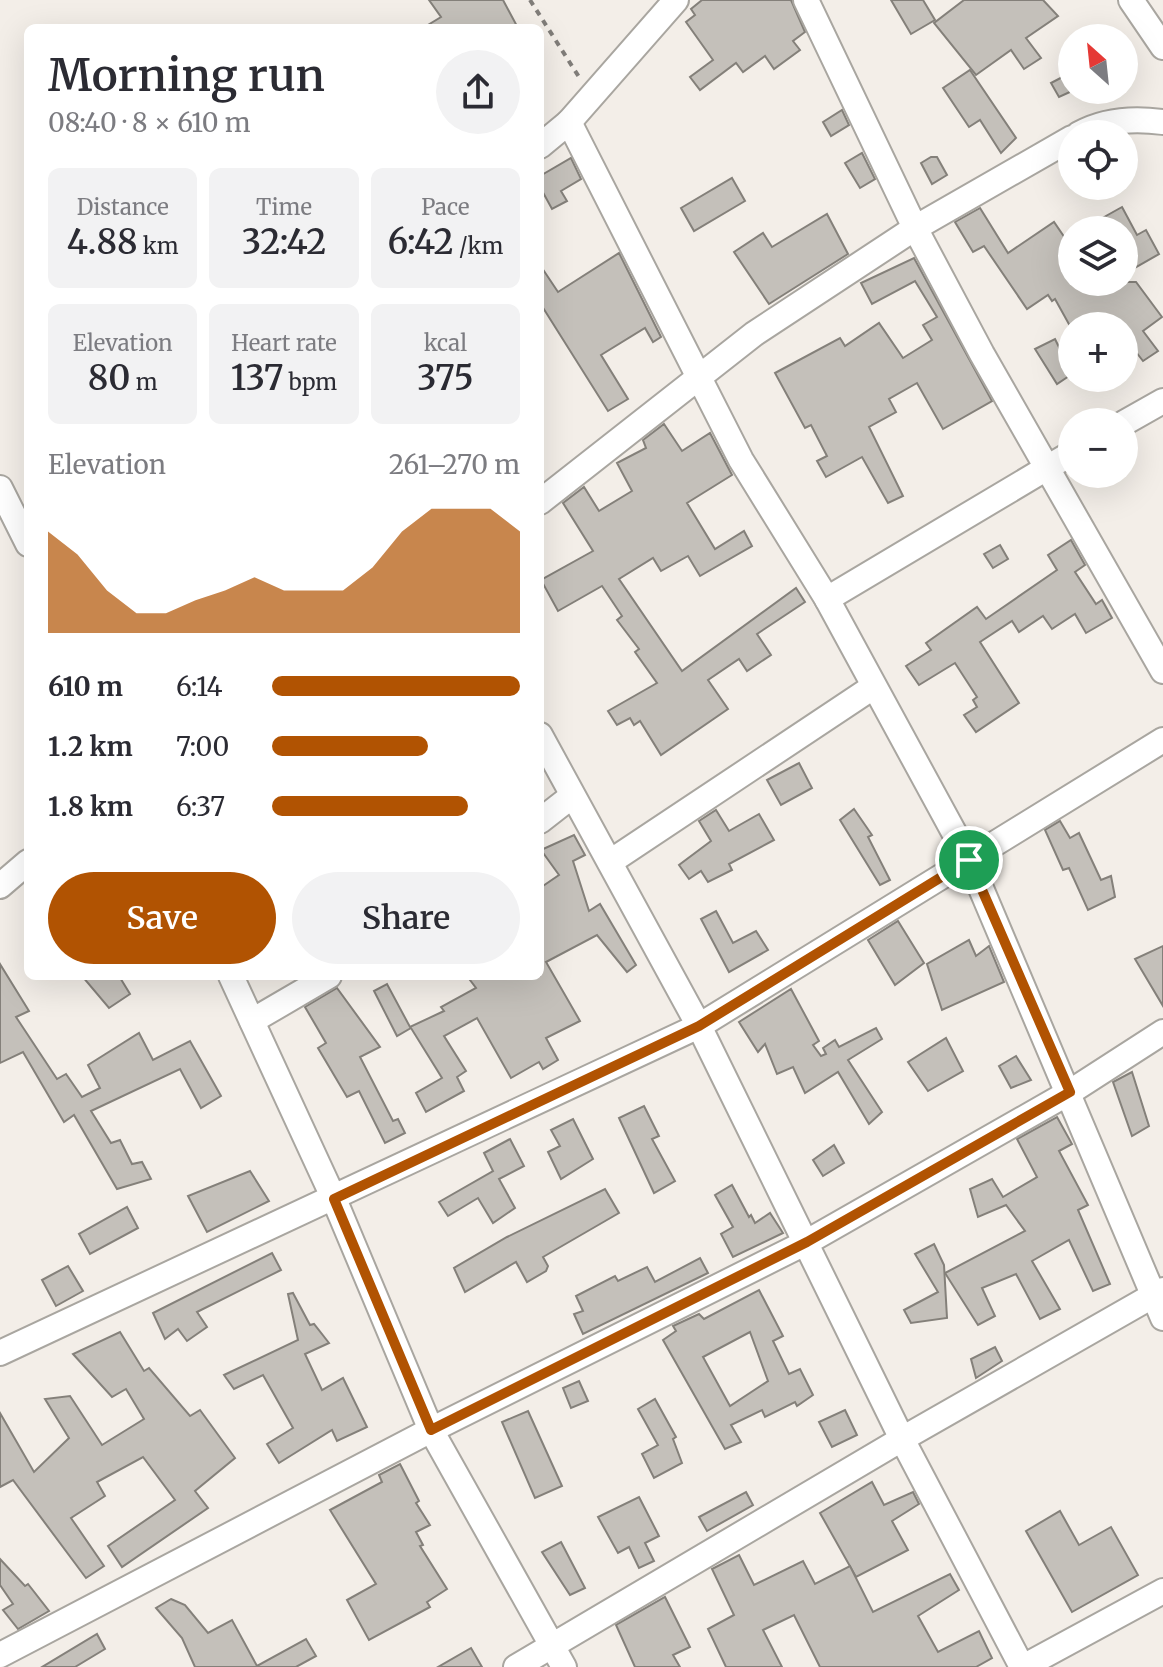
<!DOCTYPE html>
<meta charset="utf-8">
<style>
:root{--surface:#fff;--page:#f2f2f3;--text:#2b2b33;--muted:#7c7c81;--accent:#b15302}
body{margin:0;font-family:Merriweather,serif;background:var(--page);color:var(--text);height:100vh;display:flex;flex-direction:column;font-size:30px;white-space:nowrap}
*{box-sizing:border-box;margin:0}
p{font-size:26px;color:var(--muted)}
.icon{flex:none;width:44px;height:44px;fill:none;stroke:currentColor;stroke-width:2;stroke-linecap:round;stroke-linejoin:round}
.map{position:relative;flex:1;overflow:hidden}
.side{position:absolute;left:24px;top:24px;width:520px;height:956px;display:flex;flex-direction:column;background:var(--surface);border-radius:12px;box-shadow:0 8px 32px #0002}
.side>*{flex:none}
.needle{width:52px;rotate:333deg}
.controls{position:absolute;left:1058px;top:24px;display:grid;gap:16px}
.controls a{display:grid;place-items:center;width:80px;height:80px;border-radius:50%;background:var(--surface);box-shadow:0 8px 32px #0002;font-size:40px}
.pin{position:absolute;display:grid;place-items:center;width:68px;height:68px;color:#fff;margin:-34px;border:4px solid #fff;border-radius:50%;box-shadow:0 2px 8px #0007}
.round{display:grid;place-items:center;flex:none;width:84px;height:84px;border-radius:42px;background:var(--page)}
.head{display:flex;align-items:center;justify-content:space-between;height:136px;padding:0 24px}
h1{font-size:44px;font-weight:600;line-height:60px}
.metrics{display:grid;grid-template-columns:repeat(3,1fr);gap:12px;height:136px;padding:8px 24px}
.metrics div{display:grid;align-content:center;border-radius:12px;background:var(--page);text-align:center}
.metrics b{font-size:34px;font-weight:600}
.metrics small{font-size:22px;font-weight:400}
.metrics p{font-size:22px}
.chart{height:224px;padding:16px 24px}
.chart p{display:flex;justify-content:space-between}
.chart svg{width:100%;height:144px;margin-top:8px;fill:var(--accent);opacity:.7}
.cta{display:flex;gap:16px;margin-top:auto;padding:16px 24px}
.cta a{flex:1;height:92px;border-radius:48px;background:var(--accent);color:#fff;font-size:32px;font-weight:600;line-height:92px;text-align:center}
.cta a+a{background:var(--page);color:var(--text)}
ul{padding:0 24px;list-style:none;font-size:26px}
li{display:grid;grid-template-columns:128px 96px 1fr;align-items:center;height:60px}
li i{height:20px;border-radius:10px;background:var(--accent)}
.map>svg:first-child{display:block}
</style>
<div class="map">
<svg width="1163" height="1667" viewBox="0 0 1163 1667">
<rect width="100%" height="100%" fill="#f3eee8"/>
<!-- building -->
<g fill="#c4c0ba" stroke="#84807a" stroke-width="2" fill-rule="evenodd">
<path d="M429 0H503L518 28H423L441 17Z"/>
<path d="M702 0H791L805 32 793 41 800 50 774 69 765 56 743 72 736 63 700 90 690 77 713 60 686 22 695 15 691 9Z"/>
<path d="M891 0H923L935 20 911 34Z"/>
<path d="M964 0H1043L1058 16 1026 38 1041 58 1024 69 1011 50 976 75 934 23Z"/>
<path d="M970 70 1016 138 1001 153 980 120 969 127 943 88Z"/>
<path d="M1072 72V91L1059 97 1051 83Z"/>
<path d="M842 110 849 125 831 136 823 122Z"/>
<path d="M862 153 875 179 860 188 845 163Z"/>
<path d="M931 157H937L947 175 932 184 921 163Z"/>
<path d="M571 158 581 179 561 191 567 201 552 209 540 187V176Z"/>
<path d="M732 178 745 201 694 231 681 208Z"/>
<path d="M1122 207 1137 235 1146 230 1159 254 1124 274V230H1081Z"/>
<path d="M980 208 1008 253 1054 222 1065 238 1072 235V282H1136L1162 317 1143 331 1158 351 1143 361 1136 352 1124 359V326H1070L1055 299 1052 301 1048 295 1027 309 984 246 973 252 955 222Z"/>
<path d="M827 214 848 254 769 304 734 252 763 233 772 247Z"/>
<path d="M619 253 661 337 653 342 645 328 601 355 628 399 608 411 540 303V265L558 292Z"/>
<path d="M914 258 992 401 943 429 917 383 889 399 896 412 869 427 903 496 888 503 862 457 826 477 817 461 827 456 811 425 805 428 775 373 840 338 845 346 879 323 903 358 932 340 923 325 937 317 915 281 872 304 861 283Z"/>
<path d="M1055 339 1072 374 1057 384 1035 349Z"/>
<path d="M664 424 682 451 710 433 732 475 687 503 715 549 744 531 752 546 700 576 688 556 661 571 653 558 619 579 682 671 796 588 805 602 757 634 771 655 747 671 739 659 708 680 728 709 661 755 640 721 634 725 630 718 617 725 608 711 657 683 635 652 639 649 617 620 622 616 602 586 558 611 541 580 593 551 563 503 584 487 599 511 632 491 617 463 646 448 643 440Z"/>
<path d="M1071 540 1085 565 1075 572 1096 604 1102 600 1112 618 1086 633 1075 614 1052 629 1043 616 1019 632 1012 621 980 642 1019 703 976 732 964 715 977 707 973 700 977 697 955 663 919 685 906 666 931 650 926 643 977 607 986 619 1057 570 1048 555Z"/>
<path d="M1000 545 1008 559 993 568 984 554Z"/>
<path d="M799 763 812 788 781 805 767 780Z"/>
<path d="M854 809 872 835 868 837 890 880 880 885 840 820Z"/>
<path d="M716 810 729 831 759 814 774 840 729 864 732 870 708 882 701 871 689 879 679 865 711 841 699 821Z"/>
<path d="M1060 821 1070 838 1079 833 1101 880 1111 876 1115 897 1088 910 1069 868 1063 870 1045 830Z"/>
<path d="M574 835 585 855 573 861 589 911 600 904 636 965 627 972 597 935 546 962 580 1021 546 1038 558 1060 543 1069 539 1062 511 1078 477 1018 444 1036 466 1071 457 1077 464 1091 426 1112 416 1093 442 1078 411 1028 397 1036 374 991 387 984 410 1027 444 1011 441 1007 476 988 467 976H540V888L559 875 541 850Z"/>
<path d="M716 911 733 943 756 931 768 950 729 972 701 919Z"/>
<path d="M898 921 924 963 895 985 868 940Z"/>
<path d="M969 940 976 956 989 946 1004 982 942 1010 927 964Z"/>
<path d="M1163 946V1006L1135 959Z"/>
<path d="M0 964 29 1011 16 1017 57 1079 66 1074 82 1097 100 1088 88 1065 139 1033 153 1060 190 1041 221 1096 201 1108 180 1069 91 1111 111 1143 120 1140 132 1164 142 1162 151 1179 117 1189 74 1115 64 1122 23 1052 0 1063Z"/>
<path d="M82 976H119L130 994 109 1008Z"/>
<path d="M337 988 380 1047 360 1057 393 1121 398 1119 405 1133 385 1143 359 1091 347 1097 318 1048 326 1043 305 1007Z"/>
<path d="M791 989 819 1041 813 1045 821 1056 826 1054 823 1048 835 1040 839 1047 876 1028 882 1039 848 1060 882 1112 869 1124 838 1072 805 1093 793 1067 777 1074 765 1044 758 1052 739 1022Z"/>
<path d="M946 1038 963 1071 928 1091 908 1062Z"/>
<path d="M1016 1056 1031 1080 1011 1088 999 1066Z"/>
<path d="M1132 1072 1149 1126 1132 1136 1113 1082Z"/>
<path d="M644 1106 659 1136 652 1139 675 1181 654 1193 619 1118Z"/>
<path d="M1057 1117 1072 1144 1059 1151 1088 1205 1078 1210 1110 1284 1093 1291 1069 1240 1032 1261 1060 1309 1040 1319 1016 1274 982 1288 995 1316 978 1325 945 1273 1025 1231 1006 1205 978 1217 970 1189 992 1179 1003 1197 1037 1177 1017 1139Z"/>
<path d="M573 1119 593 1159 561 1179 548 1152 560 1146 551 1130Z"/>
<path d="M510 1139 524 1166 499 1179 515 1208 493 1223 478 1198 448 1216 439 1202 493 1171 484 1153Z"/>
<path d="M834 1145 844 1163 823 1176 813 1160Z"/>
<path d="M250 1171 269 1201 207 1232 188 1196Z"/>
<path d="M732 1185 749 1217 751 1215 755 1223 770 1213 783 1233 733 1257 721 1234 733 1227 715 1195Z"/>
<path d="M605 1189 619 1213 543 1257 548 1266 546 1271 527 1282 516 1262 465 1292 454 1268 507 1237Z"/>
<path d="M127 1207 138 1228 90 1254 79 1234Z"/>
<path d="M934 1244 944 1265 947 1318 911 1323 904 1310 938 1292 915 1254Z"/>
<path d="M272 1253 281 1270 197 1312 207 1327 187 1341 178 1329 165 1339 153 1313Z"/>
<path d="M700 1258 708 1273 583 1334 574 1314 583 1311 576 1296 615 1276 618 1281 647 1267 655 1282Z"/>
<path d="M68 1266 83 1291 56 1306 42 1280Z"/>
<path d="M759 1290 783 1336 773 1341 789 1374 800 1369 813 1395 797 1406 795 1402 765 1417 762 1410 731 1425 741 1442 725 1449 663 1340 676 1331 673 1326 699 1314 704 1319ZM750 1332 768 1381 730 1406 703 1357Z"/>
<path d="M293 1293 310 1325 314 1324 329 1343 305 1354 322 1390 343 1378 367 1427 337 1441 332 1430 279 1463 267 1444 293 1428 263 1375 234 1389 224 1375 298 1340 288 1294Z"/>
<path d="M120 1332 144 1371 149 1368 190 1416 200 1410 235 1458 195 1491 208 1508 122 1567 108 1546 175 1500 143 1457 97 1482 105 1496 71 1518 104 1566 86 1578 13 1480 0 1487V1413L34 1472 69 1438 45 1399 70 1396 102 1445 144 1419 126 1389 112 1397 73 1354Z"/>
<path d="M995 1347 1002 1361 976 1378 971 1359Z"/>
<path d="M579 1381 588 1401 571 1408 563 1388Z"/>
<path d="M655 1399 676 1437 673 1439 682 1463 654 1478 642 1454 658 1445 638 1409Z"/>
<path d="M845 1410 857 1435 832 1447 819 1422Z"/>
<path d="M528 1411 562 1486 535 1498 502 1422Z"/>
<path d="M400 1464 419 1501 416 1503 430 1525 416 1532 423 1545 420 1546 447 1589 427 1602 430 1607 369 1640 347 1600 376 1584 330 1510 382 1482 379 1475Z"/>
<path d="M872 1482 884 1505 913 1492 919 1504 892 1521 908 1550 856 1577 820 1513Z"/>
<path d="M746 1492 753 1505 707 1531 699 1517Z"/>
<path d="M639 1497 659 1536 645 1543 654 1561 639 1568 629 1547 618 1553 598 1517Z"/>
<path d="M1060 1511 1079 1545 1111 1527 1138 1575 1072 1612 1026 1531Z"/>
<path d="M561 1542 585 1588 570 1595 542 1552Z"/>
<path d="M739 1555 754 1585 803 1561 815 1584 850 1566 873 1612 950 1574 959 1590 918 1616 938 1652 979 1631 992 1658 976 1667H820L794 1615 763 1630 782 1667H726L708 1629 734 1615 712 1569Z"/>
<path d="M0 1559 25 1586 28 1584 49 1611 18 1629 3 1610 13 1604 0 1585Z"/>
<path d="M665 1597 690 1647 673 1655 680 1667H635L616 1625Z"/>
<path d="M171 1599 185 1605 208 1633 232 1620 257 1666 306 1639 316 1656 296 1667H195L182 1638 156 1608Z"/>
<path d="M97 1634 105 1649 75 1667H42Z"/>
<path d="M471 1648 482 1667H438Z"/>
</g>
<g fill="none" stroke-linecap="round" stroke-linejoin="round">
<!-- minor casing -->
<g stroke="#a9a6a0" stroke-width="28">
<g id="minor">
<path d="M806 0 915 228 982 354 1163 671"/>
<path d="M1131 0 1163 47"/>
<path d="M569 122 741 460 827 599 969 860 1163 1318"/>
<path d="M1079 134C1104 120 1134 118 1163 122"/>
<path d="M540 146 569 122 676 0"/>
<path d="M1124 423 1163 401"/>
<path d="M0 488 28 544"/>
<path d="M540 502 754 334 915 228 1072 138"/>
<path d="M827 599 1072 453"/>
<path d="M540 735 699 1026 902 1439 1022 1667"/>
<path d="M540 821 572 796"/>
<path d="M610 862 873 687"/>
<path d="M0 886 28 862"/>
<path d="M231 976 334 1199 431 1430 564 1667"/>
<path d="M252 1021 329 976"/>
<path d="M0 1353 699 1026 1163 740"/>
<path d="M0 1655 431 1430 807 1242 1070 1092 1163 1032"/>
<path d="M516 1667 902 1439 1163 1290"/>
<path d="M1023 1667 1163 1591"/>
</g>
</g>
<!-- path -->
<path stroke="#807d79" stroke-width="4" stroke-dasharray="6 6" stroke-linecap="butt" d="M530 0 579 77"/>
<!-- minor -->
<use href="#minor" stroke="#fff" stroke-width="24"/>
</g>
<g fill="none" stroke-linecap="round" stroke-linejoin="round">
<!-- route casing -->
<g stroke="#fff" stroke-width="16">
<path id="route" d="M969 860 1070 1092 807 1242 431 1430 334 1199 699 1026Z"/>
</g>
<!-- route -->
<use href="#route" stroke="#b15302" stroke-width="10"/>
</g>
</svg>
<div class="controls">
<a><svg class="needle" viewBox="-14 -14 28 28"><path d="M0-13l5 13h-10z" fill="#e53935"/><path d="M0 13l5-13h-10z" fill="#7c7c81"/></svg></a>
<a><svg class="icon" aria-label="locate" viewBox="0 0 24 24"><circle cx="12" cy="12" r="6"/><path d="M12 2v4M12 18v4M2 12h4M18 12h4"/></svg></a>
<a><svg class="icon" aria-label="layers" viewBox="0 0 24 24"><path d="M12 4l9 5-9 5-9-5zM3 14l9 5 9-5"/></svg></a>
<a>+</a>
<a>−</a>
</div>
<div class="pin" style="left:969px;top:860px;background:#1e9e55"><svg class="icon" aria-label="arrive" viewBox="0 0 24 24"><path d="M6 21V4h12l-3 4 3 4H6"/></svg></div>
<section class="side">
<div class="head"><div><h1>Morning run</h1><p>08:40 · 8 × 610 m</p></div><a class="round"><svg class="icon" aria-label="share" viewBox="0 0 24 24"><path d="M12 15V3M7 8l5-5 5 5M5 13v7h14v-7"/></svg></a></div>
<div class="metrics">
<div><p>Distance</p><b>4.88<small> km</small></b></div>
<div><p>Time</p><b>32:42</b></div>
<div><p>Pace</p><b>6:42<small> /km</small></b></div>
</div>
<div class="metrics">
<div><p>Elevation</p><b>80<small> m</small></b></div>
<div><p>Heart rate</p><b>137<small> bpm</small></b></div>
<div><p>kcal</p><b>375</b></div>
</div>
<div class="chart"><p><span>Elevation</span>261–270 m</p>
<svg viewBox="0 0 160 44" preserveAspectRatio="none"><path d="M0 44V13L10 20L20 31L30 38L40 38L50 34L60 31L70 27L80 31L90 31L100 31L110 24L120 13L130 6L140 6L150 6L160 13V44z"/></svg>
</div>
<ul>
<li><b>610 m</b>6:14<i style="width:100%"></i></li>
<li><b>1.2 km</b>7:00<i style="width:63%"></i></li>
<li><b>1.8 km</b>6:37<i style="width:79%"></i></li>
</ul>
<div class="cta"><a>Save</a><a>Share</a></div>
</section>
</div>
